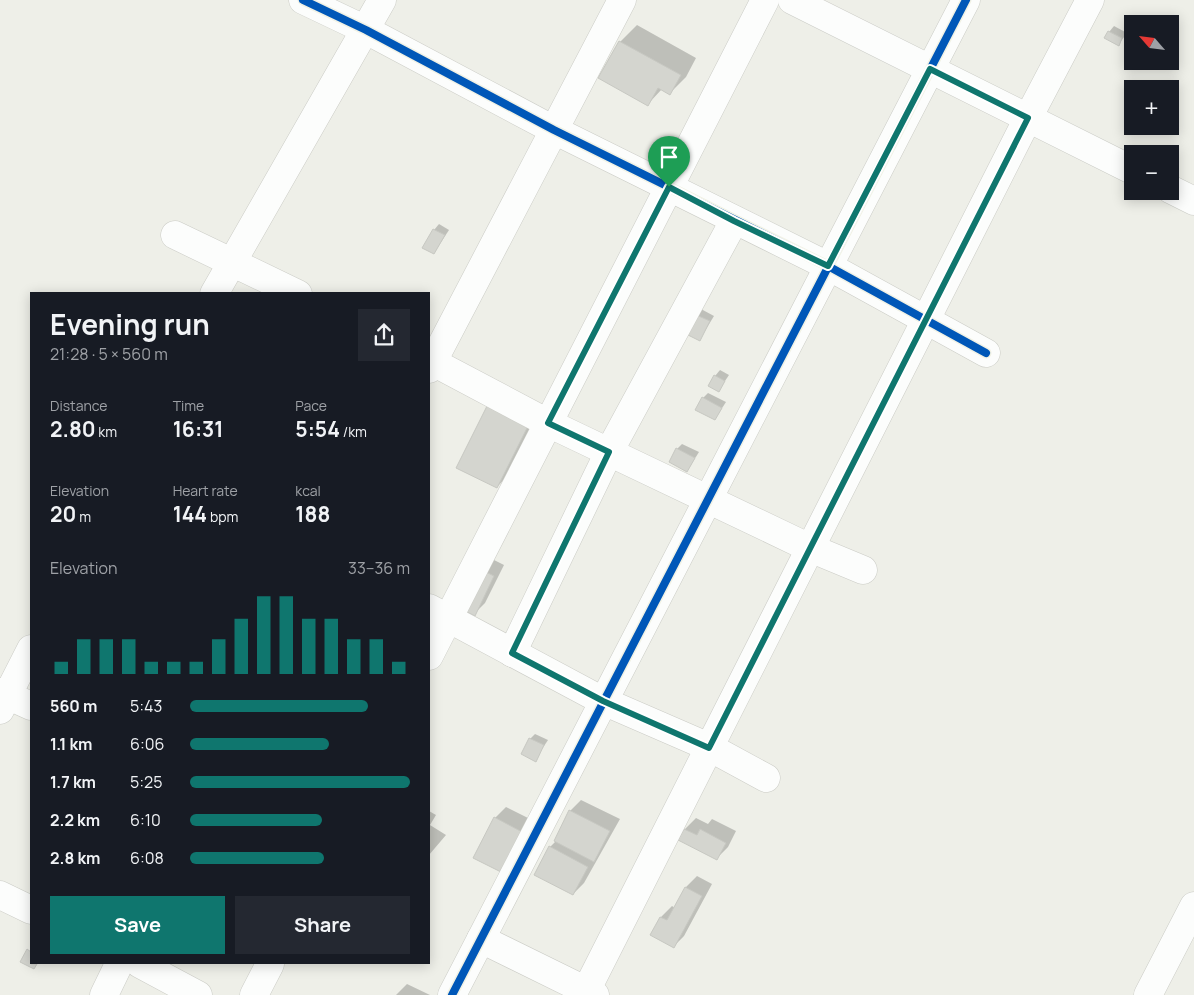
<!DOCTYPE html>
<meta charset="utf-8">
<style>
:root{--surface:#171b24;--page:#242831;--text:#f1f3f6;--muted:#9ea1a6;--accent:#0f766e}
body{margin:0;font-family:Manrope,sans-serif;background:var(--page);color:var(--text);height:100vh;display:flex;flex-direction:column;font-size:19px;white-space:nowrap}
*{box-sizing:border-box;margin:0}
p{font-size:16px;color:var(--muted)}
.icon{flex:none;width:28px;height:28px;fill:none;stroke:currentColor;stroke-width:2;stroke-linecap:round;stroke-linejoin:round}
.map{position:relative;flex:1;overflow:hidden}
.sheet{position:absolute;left:30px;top:292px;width:400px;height:672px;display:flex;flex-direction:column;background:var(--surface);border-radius:0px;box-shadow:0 2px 12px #0003}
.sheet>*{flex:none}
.needle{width:32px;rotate:298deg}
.buttons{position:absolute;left:1124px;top:15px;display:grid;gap:10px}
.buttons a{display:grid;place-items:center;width:55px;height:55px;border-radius:0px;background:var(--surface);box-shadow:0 2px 12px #0003;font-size:25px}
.pin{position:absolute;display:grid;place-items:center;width:42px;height:42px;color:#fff;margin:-51px -21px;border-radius:50% 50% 50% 0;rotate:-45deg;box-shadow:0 0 5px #0007}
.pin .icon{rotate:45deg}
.round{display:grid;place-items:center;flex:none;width:52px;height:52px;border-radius:0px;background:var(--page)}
.headline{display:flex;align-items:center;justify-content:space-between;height:85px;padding:0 20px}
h1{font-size:28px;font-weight:700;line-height:38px}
.stats{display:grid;grid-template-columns:repeat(3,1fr);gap:8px;height:85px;padding:5px 20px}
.stats div{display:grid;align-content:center}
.stats b{font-size:21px;font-weight:700}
.stats small{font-size:14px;font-weight:400}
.stats p{font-size:14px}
.chart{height:140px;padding:10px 20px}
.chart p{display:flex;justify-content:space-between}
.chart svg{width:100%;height:90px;margin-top:5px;stroke:var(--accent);stroke-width:6}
.action{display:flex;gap:10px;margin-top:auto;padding:10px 20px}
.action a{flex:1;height:58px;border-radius:0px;background:var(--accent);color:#fff;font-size:20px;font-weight:700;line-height:58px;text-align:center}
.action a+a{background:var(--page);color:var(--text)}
ul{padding:0 20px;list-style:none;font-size:16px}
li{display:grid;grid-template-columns:80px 60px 1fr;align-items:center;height:38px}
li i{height:12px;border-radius:6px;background:var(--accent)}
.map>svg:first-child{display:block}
</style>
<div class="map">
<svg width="1194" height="995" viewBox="0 0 1194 995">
<rect width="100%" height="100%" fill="#eeefe8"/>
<!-- shadow -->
<g fill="#0003">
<path d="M637 25 696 58 686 77 670 93 662 89 648 104 620 42Z"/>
<path d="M1114 26 1127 33 1119 44 1109 32Z"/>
<path d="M439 224 449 230 434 253V230Z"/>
<path d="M701 309 714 316 700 339 686 332Z"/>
<path d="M720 370 729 375 719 390 715 376Z"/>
<path d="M506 387 545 406 513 470 497 487Z"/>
<path d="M708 393 726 402 715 419 703 398Z"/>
<path d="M682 444 699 452 687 471 677 449Z"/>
<path d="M492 559 504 565 485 603 474 614 462 608Z"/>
<path d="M535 734 548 740 535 760 530 739Z"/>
<path d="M581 800 620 819 584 883 573 894 550 847 555 842 570 811Z"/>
<path d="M506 807 534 821 514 861 495 818Z"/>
<path d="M429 811 436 815 430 825 446 835 429 855Z"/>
<path d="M696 818 708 824 712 819 736 831 728 847 717 858 680 840 685 829Z"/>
<path d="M697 876 712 884 684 936 673 947 651 934 661 917 672 906 675 908 686 887Z"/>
<path d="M407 984 430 995H396Z"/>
</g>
<!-- building -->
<g fill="#d4d5cf" stroke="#c7c8c2">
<path d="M1108 31 1122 38 1119 46 1104 38Z"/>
<path d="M619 41 681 75 670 95 658 88 648 106 598 78Z"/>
<path d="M433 229 445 235 434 254 422 248Z"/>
<path d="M694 314 710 321 700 341 684 333Z"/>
<path d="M714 375 725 381 719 392 708 386Z"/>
<path d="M702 397 722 408 715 420 695 410Z"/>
<path d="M489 402 530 422 497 488 456 468Z"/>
<path d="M676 448 695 458 687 472 669 462Z"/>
<path d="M480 569 494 576 475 616 461 609Z"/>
<path d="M529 738 544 745 536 762 521 754Z"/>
<path d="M569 810 610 831 594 862 554 841Z"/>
<path d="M494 817 524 833 503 873 473 858Z"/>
<path d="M684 829 697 835 700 829 726 843 717 860 678 840Z"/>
<path d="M549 846 588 867 573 895 534 875Z"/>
<path d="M685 887 702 896 674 948 650 935 660 917 667 920Z"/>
<path d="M27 949 31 952V964H37L34 969 20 962Z"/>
</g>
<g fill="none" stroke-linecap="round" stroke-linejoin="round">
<!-- minor casing -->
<g stroke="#cbccc6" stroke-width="29">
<g id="minor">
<path d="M303 0 366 30 554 130 828 266 986 353"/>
<path d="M792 0 1132 170"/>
<path d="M1170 189 1194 201"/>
<path d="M175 235 298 294"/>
<path d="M214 294 382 0"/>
<path d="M429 360 548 423 810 548 863 570"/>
<path d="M429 369 622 0"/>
<path d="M429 608 603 701 709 747 766 778"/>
<path d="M512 653 609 452 734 221"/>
<path d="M429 656 765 0"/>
<path d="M0 692 31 706"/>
<path d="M0 710 31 649"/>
<path d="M0 895 31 910"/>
<path d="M481 939 595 995"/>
<path d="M140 964 198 995"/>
<path d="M104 995 119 964"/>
<path d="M254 995 270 964"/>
<path d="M452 995 966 0"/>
<path d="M584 995 1028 118 1090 0"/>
<path d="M1148 995 1194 906"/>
</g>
</g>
<!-- minor -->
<use href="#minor" stroke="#fcfdfc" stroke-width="28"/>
<!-- cycleway casing -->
<g stroke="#f1f2e5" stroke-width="11">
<g id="cycleway">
<path d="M303 0 366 30 554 130 828 266 986 353"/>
<path d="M452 995 966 0"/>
</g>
</g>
<!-- cycleway -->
<use href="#cycleway" stroke="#0057b8" stroke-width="8"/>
</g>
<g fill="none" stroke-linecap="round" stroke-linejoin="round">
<!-- route casing -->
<g stroke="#fff" stroke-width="10">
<path id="route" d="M930 69 1028 118 709 748 603 701 512 653 609 452 548 423 669 187 734 221 828 266Z"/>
</g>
<!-- route -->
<use href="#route" stroke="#0f766e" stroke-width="6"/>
</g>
</svg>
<div class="buttons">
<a><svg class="needle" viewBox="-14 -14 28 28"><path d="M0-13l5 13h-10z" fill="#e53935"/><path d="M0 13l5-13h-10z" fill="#9ea1a6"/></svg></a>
<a>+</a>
<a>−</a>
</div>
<div class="pin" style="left:669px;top:187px;background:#1e9e55"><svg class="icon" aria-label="arrive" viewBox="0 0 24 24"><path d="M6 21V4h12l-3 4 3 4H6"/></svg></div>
<section class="sheet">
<div class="headline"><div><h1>Evening run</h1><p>21:28 · 5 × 560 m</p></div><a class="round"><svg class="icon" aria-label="share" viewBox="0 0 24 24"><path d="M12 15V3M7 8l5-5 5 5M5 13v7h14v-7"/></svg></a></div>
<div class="stats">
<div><p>Distance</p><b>2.80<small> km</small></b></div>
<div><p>Time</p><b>16:31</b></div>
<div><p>Pace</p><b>5:54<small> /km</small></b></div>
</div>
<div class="stats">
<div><p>Elevation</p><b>20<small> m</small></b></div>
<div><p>Heart rate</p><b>144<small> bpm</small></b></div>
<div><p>kcal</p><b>188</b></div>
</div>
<div class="chart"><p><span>Elevation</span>33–36 m</p>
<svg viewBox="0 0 160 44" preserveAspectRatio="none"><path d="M5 44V38M15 44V27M25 44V27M35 44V27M45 44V38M55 44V38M65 44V38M75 44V27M85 44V17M95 44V6M105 44V6M115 44V17M125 44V17M135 44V27M145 44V27M155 44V38"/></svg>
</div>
<ul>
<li><b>560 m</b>5:43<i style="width:81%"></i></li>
<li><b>1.1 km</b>6:06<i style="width:63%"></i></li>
<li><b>1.7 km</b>5:25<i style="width:100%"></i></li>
<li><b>2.2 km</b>6:10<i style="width:60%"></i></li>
<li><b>2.8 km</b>6:08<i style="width:61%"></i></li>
</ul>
<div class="action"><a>Save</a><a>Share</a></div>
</section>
</div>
